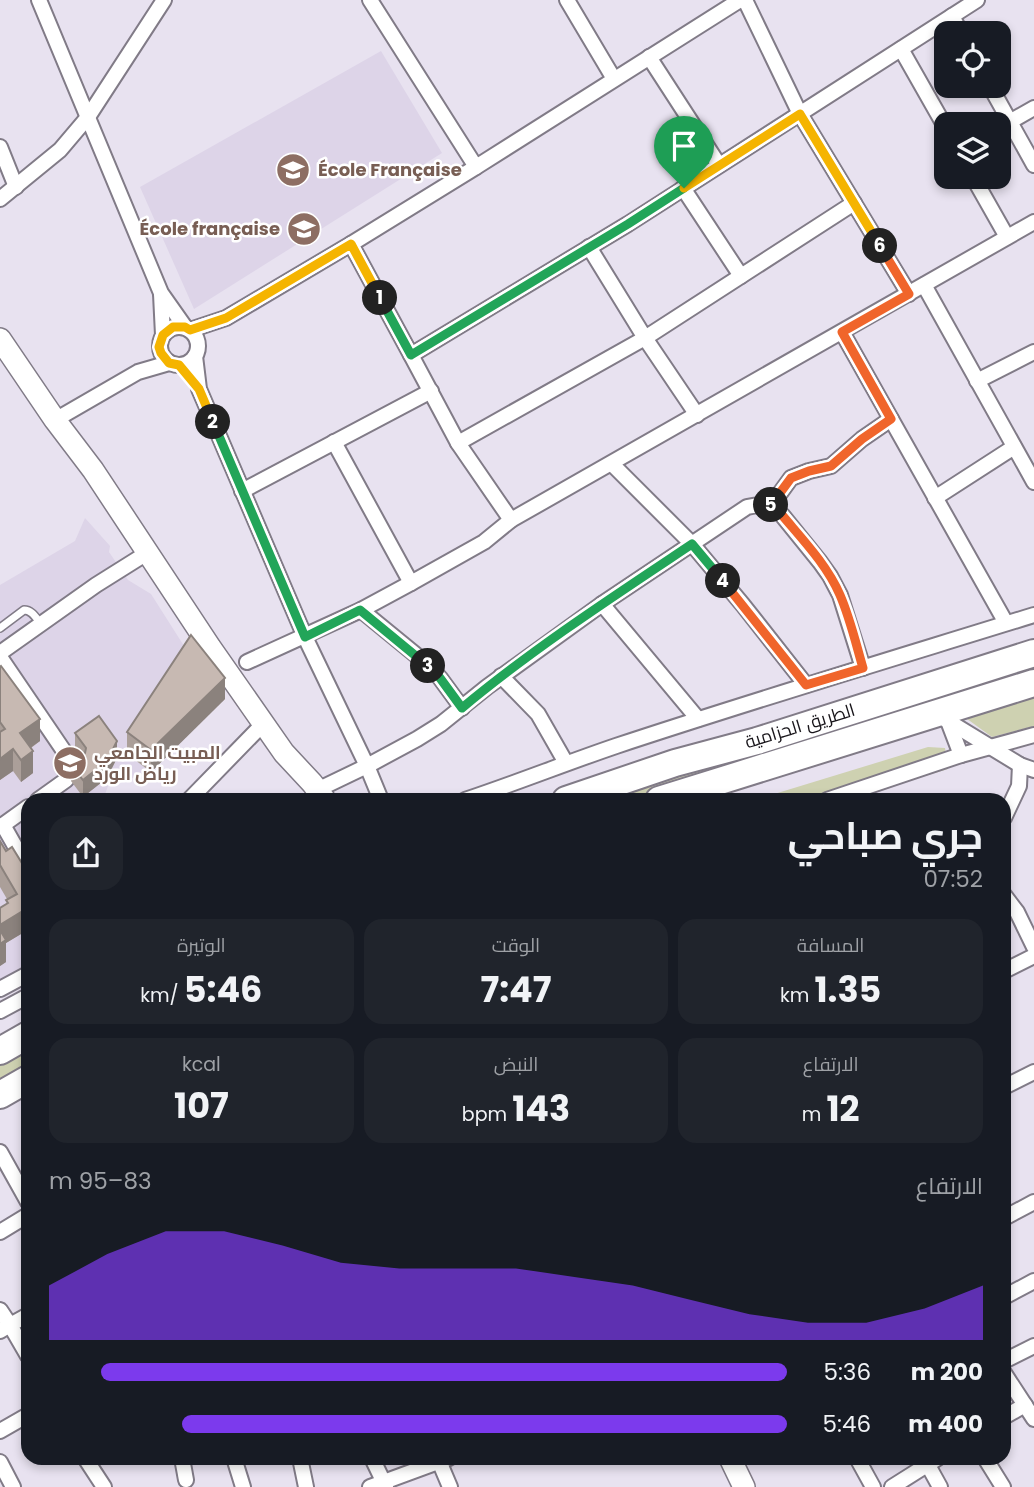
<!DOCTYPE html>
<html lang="ar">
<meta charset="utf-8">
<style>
:root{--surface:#171b24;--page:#20242c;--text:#f1f3f6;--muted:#9ea1a6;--accent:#7c3aed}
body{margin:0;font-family:Poppins,Cairo,sans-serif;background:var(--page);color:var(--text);direction:rtl;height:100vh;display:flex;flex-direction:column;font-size:26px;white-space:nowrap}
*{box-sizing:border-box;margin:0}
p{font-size:23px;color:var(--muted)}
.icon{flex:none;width:38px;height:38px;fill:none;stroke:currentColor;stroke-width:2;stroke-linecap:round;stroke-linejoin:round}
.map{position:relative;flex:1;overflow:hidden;direction:ltr}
.sheet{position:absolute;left:21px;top:793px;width:990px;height:672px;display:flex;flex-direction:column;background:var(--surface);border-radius:21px;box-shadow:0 4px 10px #0003;direction:rtl}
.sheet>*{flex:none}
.buttons{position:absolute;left:934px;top:21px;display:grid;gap:14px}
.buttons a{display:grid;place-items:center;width:77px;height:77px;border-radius:14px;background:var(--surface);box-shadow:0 4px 10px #0003;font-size:35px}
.pin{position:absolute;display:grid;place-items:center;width:60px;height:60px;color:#fff;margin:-72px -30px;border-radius:50% 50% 50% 0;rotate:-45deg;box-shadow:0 0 7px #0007}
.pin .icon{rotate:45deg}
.km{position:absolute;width:35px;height:35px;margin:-18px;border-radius:50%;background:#222;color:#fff;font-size:19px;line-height:35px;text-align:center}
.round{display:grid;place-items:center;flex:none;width:74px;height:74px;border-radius:21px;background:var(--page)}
.headline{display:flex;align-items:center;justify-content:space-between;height:119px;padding:0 28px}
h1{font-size:38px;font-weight:700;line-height:52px}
.stats{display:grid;grid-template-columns:repeat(3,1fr);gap:10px;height:119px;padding:7px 28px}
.stats div{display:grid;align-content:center;border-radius:18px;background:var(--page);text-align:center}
.stats b{font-size:35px;font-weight:700}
.stats small{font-size:19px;font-weight:400}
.stats p{font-size:19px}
.chart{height:196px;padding:14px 28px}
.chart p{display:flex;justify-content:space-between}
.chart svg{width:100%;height:126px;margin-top:7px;fill:var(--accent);opacity:.7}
ul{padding:0 28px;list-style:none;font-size:23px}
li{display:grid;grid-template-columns:112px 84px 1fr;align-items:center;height:52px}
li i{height:18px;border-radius:9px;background:var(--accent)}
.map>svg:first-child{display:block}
</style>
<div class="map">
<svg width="1034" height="1487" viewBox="0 0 1034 1487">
<rect width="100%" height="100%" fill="#e8e2f0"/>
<!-- built -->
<g fill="#ddd4e8">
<path d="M381 51 442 153 194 309 140 187Z"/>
<path d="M85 518 110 546 109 552 128 580 151 594 191 657 127 754 151 772 108 786 103 800H28V979L0 995V585L75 541Z"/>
</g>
<!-- green -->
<g fill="#ced1b1">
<path d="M1034 662V674L630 800H594Z"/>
<path d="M1034 694V726L992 737 963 716Z"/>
<path d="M928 747 945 748 948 769 846 800H755Z"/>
<path d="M28 1046V1072L0 1088V1062Z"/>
</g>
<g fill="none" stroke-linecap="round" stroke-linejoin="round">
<!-- lane casing -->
<g stroke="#817b87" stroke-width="10">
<path id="lane" d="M0 628 24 610C32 610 36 618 41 624"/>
</g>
<!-- street casing -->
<g stroke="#817b87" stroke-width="18">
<g id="street">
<path d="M39 0 161 293 185 327"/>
<path d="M370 0 476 167 740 0"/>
<path d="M567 0 614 79"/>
<path d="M745 0 800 114 909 294"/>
<path d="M952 16 961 33"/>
<path d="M901 49 947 130"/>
<path d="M649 57 719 165"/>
<path d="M990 86 1034 165"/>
<path d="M999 128 1034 108"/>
<path d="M0 147 16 187"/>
<path d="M476 167 351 244 411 355 628 224 977 0"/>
<path d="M973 177 1007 237"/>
<path d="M683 188 741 276"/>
<path d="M0 199 60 150 88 117 164 0"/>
<path d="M589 247 645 338 697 415"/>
<path d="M924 285 1034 482"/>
<path d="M161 294 163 335"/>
<circle cx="179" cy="346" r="19"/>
<path d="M190 330 226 318 351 244"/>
<path d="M842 332 1006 623"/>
<path d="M411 355 458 443 645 338 854 203"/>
<path d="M195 356 199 389 305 637 367 766 381 800"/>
<path d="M977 381 1034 352"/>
<path d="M55 420 138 372 169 363"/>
<path d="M334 442 411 583"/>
<path d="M458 443 511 520 1034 222"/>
<path d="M612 464 692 544 743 605 806 685"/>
<path d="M242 491 431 391"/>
<path d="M935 498 1014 447"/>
<path d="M770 507 791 478 809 471 831 466 862 439 891 419"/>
<path d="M602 604 698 719"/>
<path d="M361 610 427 664 440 678 462 708"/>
<path d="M0 653 96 585 147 553"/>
<path d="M0 657 72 763V773L66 780 38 800"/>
<path d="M247 662 361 610 411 583 484 542 511 520"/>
<path d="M501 676 538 714 566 763"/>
<path d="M938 715 1020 765 1034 770"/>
<path d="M948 721 961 755"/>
<path d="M317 790 367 766 417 739 441 724 487 687 602 604 747 507C761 504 772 504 782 515L820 562 830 576 840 595 863 668"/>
<path d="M189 800 263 724"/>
<path d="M465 800C516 783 566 763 616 746 755 700 895 658 1034 615"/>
<path d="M827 800 961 755 1034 735"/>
<path d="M1004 818 1019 786 1020 765"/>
<path d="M3 825 28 807"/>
<path d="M0 827 3 825 28 869"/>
<path d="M1004 895 1017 912 1034 947"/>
<path d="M1004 971 1034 956"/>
<path d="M0 989 28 974"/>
<path d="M0 1011 28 996"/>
<path d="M1004 1087 1034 1072"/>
<path d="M0 1152 28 1202"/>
<path d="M1004 1218 1034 1202"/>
<path d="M0 1232 28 1215"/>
<path d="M1004 1297 1034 1281"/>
<path d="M0 1310 10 1325 28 1315"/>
<path d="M0 1331 10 1325 28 1356"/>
<path d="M1004 1361 1034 1346"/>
<path d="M1004 1373 1034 1419"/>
<path d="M1004 1417 1025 1405"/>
<path d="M0 1431 28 1415"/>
<path d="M85 1458 104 1487"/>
<path d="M182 1458 186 1480"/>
<path d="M234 1458 243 1487"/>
<path d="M300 1458 306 1487"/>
<path d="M372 1458 386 1487"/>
<path d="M857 1458 873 1487"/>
<path d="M924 1458 940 1487"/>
<path d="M985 1458 1003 1487"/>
<path d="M439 1461 450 1487"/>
<path d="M0 1462 13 1487"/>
<path d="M370 1487 449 1458"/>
<path d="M892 1487 938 1458"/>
</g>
</g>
<!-- secondary casing -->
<g stroke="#817b87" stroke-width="24">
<g id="secondary">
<path d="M0 339 55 420 93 470 210 647 284 753 312 783 325 800"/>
<path d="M730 1458 744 1487"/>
</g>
</g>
<!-- highway casing -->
<g stroke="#817b87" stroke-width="30">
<g id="highway">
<path d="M566 800 675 763 757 741 1034 653"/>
<path d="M659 800 1034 683"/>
<path d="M0 1051 28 1035"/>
<path d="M0 1095 28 1079"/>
</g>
</g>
<!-- lane -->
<use href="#lane" stroke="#fff" stroke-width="7"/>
<!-- street -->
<use href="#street" stroke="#fff" stroke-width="14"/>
<!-- secondary -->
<use href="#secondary" stroke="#fff" stroke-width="21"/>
<!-- highway -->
<use href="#highway" stroke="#fff" stroke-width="26"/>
</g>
<!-- wall -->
<g fill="#ab9f99">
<path d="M0 667 40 741 31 748 33 773 21 782 13 771 0 780Z"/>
<path d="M225 699 151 772 127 754V732Z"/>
<path d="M75 733 117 758 107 778 83 797 71 781V765L80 757 75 750Z"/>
<path d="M0 841 6 851 28 873V945L21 934 6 943V962L0 966 7 899 0 887Z"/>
</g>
<!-- shaded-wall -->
<g fill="#8b827d">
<path d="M225 678V699L151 772V750Z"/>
<path d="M40 719V741L20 755V733Z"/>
<path d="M117 741V758L107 778 83 797V780Z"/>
<path d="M13 749V771L0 780V759Z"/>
<path d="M33 751V773L21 782V760Z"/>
<path d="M21 912V934L6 943V962L0 966V925Z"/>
</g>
<!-- building -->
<g fill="#c7b9b2" stroke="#8b827d" stroke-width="2">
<path d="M191 635 225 678 151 750 127 732Z"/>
<path d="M1 666 40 719 20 733 33 751 21 760 13 749 0 759V732L5 729 0 722V667Z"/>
<path d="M99 716 117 741 107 761 83 780 71 765 85 753 86 748 75 733Z"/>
<path d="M0 841 6 851 12 847 28 873V923L21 912 0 925V908L8 903 6 900 17 894 0 865Z"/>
<path d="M0 930 6 940 0 944Z"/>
</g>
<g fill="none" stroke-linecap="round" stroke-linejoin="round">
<!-- split-1 casing -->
<g stroke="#fff" stroke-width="14">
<path id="split-1" d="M380 298 411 355 628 224 684 188"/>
</g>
<!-- split-2 casing -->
<g stroke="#fff" stroke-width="14">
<path id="split-2" d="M213 422 199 389 179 365 169 363 161 353 159 347 163 335 173 327H185L190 330 226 318 351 244 380 298"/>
</g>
<!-- split-3 casing -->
<g stroke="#fff" stroke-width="14">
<path id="split-3" d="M213 422 305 637 360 610 428 666"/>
</g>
<!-- split-4 casing -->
<g stroke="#fff" stroke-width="14">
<path id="split-4" d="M428 666 440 678 462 708C534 648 614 596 692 544L723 581"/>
</g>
<!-- split-5 casing -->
<g stroke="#fff" stroke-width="14">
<path id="split-5" d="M723 581 806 685 863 668C856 644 850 618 840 595 827 565 803 540 782 515L777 510 770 507 771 505"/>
</g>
<!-- split-6 casing -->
<g stroke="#fff" stroke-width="14">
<path id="split-6" d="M771 505 791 478 809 471 831 466 862 439 891 419 842 332 909 294 880 246"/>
</g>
<!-- split-7 casing -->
<g stroke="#fff" stroke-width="14">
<path id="split-7" d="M684 188 800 114 880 246"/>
</g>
<!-- split-1 -->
<use href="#split-1" stroke="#22a559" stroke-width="9"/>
<!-- split-2 -->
<use href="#split-2" stroke="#f5b400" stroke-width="9"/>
<!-- split-3 -->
<use href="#split-3" stroke="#22a559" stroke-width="9"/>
<!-- split-4 -->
<use href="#split-4" stroke="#22a559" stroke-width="9"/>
<!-- split-5 -->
<use href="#split-5" stroke="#f0652b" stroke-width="9"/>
<!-- split-6 -->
<use href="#split-6" stroke="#f0652b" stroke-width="9"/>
<!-- split-7 -->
<use href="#split-7" stroke="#f5b400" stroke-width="9"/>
</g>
<!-- icons -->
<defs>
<g id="school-disc" transform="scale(1.75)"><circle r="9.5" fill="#8d6e63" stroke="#fff"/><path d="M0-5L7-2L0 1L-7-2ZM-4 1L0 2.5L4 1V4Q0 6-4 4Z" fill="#fff"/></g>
<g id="university-disc" transform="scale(1.75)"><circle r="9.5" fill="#8d6e63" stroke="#fff"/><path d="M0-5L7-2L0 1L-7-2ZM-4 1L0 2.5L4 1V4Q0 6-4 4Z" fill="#fff"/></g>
</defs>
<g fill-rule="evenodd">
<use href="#school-disc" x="293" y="170"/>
<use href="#school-disc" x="304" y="229"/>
<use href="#university-disc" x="70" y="763"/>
</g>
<g text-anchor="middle" stroke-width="5" stroke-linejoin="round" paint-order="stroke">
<!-- education labels -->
<g font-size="18" font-weight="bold" fill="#785e54" stroke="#fff" text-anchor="start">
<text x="318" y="176">École Française</text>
<text x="280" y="235" text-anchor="end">École française</text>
<text x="94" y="759">المبيت الجامعي<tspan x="94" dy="21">رياض الورد</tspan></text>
</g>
<!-- street labels -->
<g font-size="18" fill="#171419" stroke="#fff">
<text transform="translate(800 726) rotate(-17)" y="6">الطريق الحزامية</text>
</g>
</g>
</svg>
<div class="buttons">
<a><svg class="icon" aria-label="locate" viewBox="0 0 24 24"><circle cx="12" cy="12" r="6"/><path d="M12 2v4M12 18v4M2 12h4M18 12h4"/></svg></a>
<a><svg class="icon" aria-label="layers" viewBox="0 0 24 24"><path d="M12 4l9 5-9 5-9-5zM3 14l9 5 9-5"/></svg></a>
</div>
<div class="pin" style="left:684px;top:188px;background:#1e9e55"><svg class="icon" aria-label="arrive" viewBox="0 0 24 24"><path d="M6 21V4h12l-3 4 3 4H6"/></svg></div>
<b class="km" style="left:380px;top:298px">1</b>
<b class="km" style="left:213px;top:422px">2</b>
<b class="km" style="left:428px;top:666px">3</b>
<b class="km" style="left:723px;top:581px">4</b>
<b class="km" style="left:771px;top:505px">5</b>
<b class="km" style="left:880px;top:246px">6</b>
<section class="sheet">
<div class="headline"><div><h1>جري صباحي</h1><p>07:52</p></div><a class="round"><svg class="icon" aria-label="share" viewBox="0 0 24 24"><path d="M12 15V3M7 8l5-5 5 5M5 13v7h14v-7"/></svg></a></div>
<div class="stats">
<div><p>المسافة</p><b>1.35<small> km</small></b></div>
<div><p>الوقت</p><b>7:47</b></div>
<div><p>الوتيرة</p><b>5:46<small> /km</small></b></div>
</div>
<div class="stats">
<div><p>الارتفاع</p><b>12<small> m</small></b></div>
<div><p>النبض</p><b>143<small> bpm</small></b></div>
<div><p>kcal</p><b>107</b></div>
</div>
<div class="chart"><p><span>الارتفاع</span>83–95 m</p>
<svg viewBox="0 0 160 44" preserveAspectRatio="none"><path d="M0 44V25L10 14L20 6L30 6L40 11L50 17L60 19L70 19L80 19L90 22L100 25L110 30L120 35L130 38L140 38L150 33L160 25V44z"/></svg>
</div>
<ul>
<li><b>200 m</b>5:36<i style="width:93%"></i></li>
<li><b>400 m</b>5:46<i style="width:82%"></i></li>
</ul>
</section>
</div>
